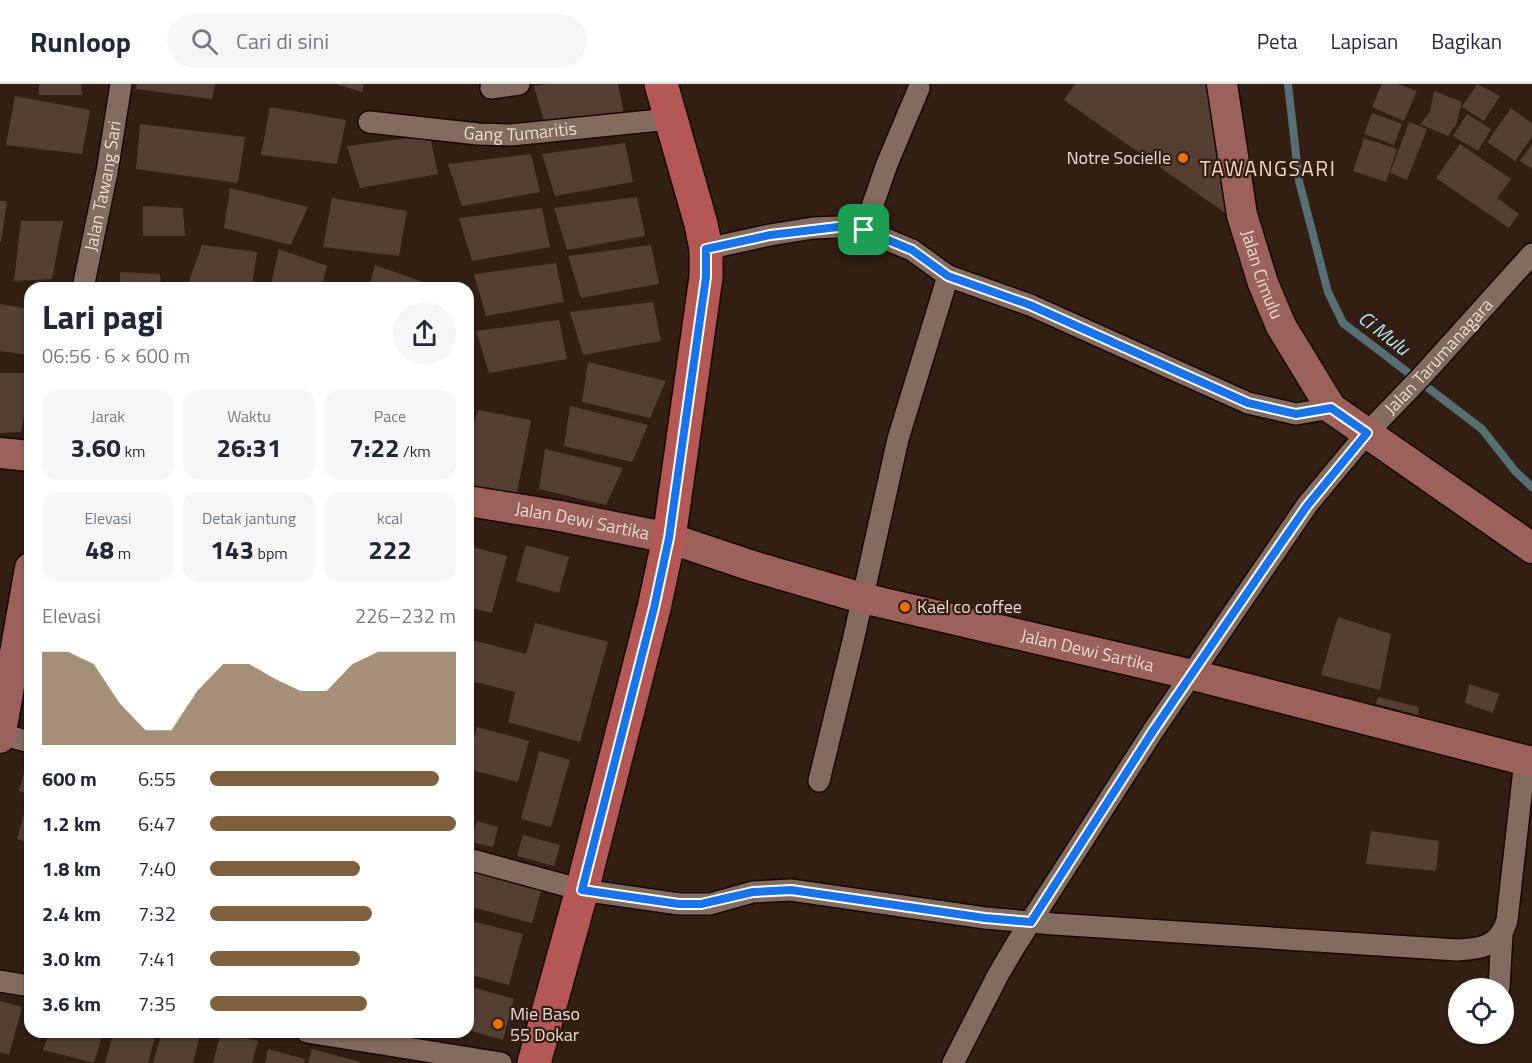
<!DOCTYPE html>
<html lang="id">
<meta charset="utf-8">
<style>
:root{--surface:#fff;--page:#f6f6f7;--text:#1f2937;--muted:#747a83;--line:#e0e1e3;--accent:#7f603d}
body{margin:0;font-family:"Titillium Web",sans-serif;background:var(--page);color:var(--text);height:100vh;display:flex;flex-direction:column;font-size:22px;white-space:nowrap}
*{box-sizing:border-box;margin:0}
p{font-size:20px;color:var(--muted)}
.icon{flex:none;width:33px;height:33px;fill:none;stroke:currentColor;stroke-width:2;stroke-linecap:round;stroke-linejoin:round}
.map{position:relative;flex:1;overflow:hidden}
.side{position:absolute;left:24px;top:198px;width:450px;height:756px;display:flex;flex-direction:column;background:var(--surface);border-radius:18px;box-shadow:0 2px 4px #0004}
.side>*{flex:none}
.fabs{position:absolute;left:1448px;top:894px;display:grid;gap:12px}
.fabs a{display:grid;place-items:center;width:66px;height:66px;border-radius:50%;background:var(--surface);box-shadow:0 2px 4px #0004;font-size:30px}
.pin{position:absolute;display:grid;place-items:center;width:51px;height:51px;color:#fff;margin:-26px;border-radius:12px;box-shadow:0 3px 9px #0006}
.round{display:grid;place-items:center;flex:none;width:63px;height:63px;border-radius:32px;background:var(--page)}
.overview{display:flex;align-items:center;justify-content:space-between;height:102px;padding:0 18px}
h1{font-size:33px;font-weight:700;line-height:45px}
.figures{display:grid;grid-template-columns:repeat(3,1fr);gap:9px;height:102px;padding:6px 18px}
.figures div{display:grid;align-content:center;border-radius:15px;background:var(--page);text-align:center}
.figures b{font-size:26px;font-weight:700}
.figures small{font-size:16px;font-weight:400}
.figures p{font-size:16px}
.chart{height:168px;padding:12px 18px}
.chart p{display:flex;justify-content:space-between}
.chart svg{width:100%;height:108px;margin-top:6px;fill:var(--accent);opacity:.7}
ul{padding:0 18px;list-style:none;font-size:20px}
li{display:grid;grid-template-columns:96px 72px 1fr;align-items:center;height:45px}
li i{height:15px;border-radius:8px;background:var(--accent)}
header{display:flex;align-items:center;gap:36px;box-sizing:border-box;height:84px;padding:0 30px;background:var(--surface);border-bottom:2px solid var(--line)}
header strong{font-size:28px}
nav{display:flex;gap:33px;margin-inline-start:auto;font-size:21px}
.search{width:420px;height:54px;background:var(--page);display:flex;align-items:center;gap:15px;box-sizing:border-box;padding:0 21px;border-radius:33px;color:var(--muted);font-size:22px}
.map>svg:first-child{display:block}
</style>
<header>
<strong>Runloop</strong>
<div class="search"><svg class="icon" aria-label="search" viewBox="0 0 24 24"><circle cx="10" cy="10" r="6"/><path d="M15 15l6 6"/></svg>Cari di sini</div>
<nav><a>Peta</a><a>Lapisan</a><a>Bagikan</a></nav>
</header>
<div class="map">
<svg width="1532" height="979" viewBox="0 0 1532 979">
<rect width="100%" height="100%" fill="#321e13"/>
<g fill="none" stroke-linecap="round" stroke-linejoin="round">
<!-- stream -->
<path stroke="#586e75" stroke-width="8" d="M1288 0 1299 97 1328 208 1343 239 1482 345 1515 387 1532 403"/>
</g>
<!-- building -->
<g fill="#553f34">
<path d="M39 0H81L82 11H39Z"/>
<path d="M137 0H215L212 15 136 5Z"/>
<path d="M336 0H364L362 8Z"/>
<path d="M547 0H618L624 30 546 44 534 2Z"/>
<path d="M1075 0H1205L1231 133 1064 16Z"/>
<path d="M1382 0H1398L1417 7 1404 37 1372 23Z"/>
<path d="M1477 0 1500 12 1484 37 1462 23Z"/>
<path d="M1434 7 1462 18 1456 41 1448 52 1420 40 1430 28Z"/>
<path d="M15 12 90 26 82 70 6 61Z"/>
<path d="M270 23 346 36 337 80 261 71Z"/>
<path d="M1511 24 1532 39V53L1515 77 1487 58Z"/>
<path d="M1372 29 1402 40 1394 61 1364 50Z"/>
<path d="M1467 30 1491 45 1478 67 1453 52Z"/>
<path d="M1409 38 1427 45 1407 96 1390 89Z"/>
<path d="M140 40 245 53 238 99 136 85Z"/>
<path d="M430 51 438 90 360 104 347 62Z"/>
<path d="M1364 54 1397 65 1386 98 1353 87Z"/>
<path d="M625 59 633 98 555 112 542 70Z"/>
<path d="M1460 60 1511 95 1497 114 1519 130 1509 144 1436 94Z"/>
<path d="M1532 60V85L1520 77Z"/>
<path d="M531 70 540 108 462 122 448 80Z"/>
<path d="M230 104 308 123 291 161 224 144Z"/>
<path d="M637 113 645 152 567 166 554 124Z"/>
<path d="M332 114 407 127 399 172 323 163Z"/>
<path d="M0 117H7L1 158H0Z"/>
<path d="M143 122 183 124 185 152H143Z"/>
<path d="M542 124 550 163 472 177 459 134Z"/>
<path d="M21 137H63L52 195 14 197Z"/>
<path d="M202 161 257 168 252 202 188 200Z"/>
<path d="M651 161 659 200 581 214 568 172Z"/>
<path d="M279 165 327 182 321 204H270Z"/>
<path d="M556 179 564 218 486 232 474 190Z"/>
<path d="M375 181 423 198 422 204H369Z"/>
<path d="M120 188 160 190 161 204H120Z"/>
<path d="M653 218 661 257 583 271 570 228Z"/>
<path d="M0 220 30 225V271L0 267Z"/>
<path d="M559 236 567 275 489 289 476 247Z"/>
<path d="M588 278 666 297 650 334 582 318Z"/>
<path d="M0 289H30V300L21 348 0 349Z"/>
<path d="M570 322 648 341 632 378 564 362Z"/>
<path d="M478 326 531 336 516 414 468 406V361Z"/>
<path d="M545 365 623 384 606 421 539 405Z"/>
<path d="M526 461 569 473 559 509 516 497Z"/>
<path d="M472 463 507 472 492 529 468 523V477Z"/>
<path d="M1338 533 1391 550 1380 606 1321 591Z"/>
<path d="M535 539 608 558 580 658 508 638 515 608 468 596V555L526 570Z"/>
<path d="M1469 600 1499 610 1493 629 1465 619Z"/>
<path d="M1378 613 1419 623 1418 631 1376 620Z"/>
<path d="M477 643 529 657 518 698 468 685V675Z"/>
<path d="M539 667 570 676 551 743 521 735Z"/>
<path d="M29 672H30V710L19 707Z"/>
<path d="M24 731 30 733V759L17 755Z"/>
<path d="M477 737 498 743 493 763 471 758Z"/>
<path d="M1371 747 1439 757 1436 787 1366 780Z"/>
<path d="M523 751 560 761 554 782 517 772Z"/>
<path d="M468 784 542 804 532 839 468 822Z"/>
<path d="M29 819H30V835L25 834Z"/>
<path d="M468 836 523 850 509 901 468 890Z"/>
<path d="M468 902 514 915 503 956 468 946Z"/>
<path d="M0 917 22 923 9 971 0 968Z"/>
<path d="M49 948H103L94 979 43 966Z"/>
<path d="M114 948 156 949 148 979H105Z"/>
<path d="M162 948H177L199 954 193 979H153Z"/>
<path d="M221 948 258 957 252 979H213Z"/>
<path d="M268 965 305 975 304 979H265Z"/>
<path d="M312 965 360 978V979H308Z"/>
</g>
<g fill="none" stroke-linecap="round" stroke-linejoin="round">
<!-- street casing -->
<g stroke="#190701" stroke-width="24">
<g id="street">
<path d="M491 4 519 0"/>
<path id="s1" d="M369 38 478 50 511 51 670 35"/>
<path d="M864 146 887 80 919 4"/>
<path d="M706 165 770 151 813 144 838 143 864 146 912 166 948 192 1030 221 1248 319 1296 330 1331 324"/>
<path id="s2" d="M83 204 107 88 121 0"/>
<path d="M0 650 30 658"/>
<path d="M819 697 853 557 898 355 948 192"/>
<path d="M468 775 582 806 679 820H710L753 808 791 806 985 834 1054 840 1457 866C1481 865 1500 862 1507 836L1525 676"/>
<path d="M0 897 30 902"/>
<path d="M1499 904 1502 850"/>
<path d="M307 948 501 979"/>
<path id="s3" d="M953 979 998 891 1015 862 1153 647 1307 421 1367 349 1422 292 1532 170"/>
</g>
</g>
<!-- secondary casing -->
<g stroke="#190701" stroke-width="33">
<g id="secondary">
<path id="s4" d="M1222 0 1242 131 1263 199 1281 242 1331 324 1532 464"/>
<path d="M0 369 30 372"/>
<path id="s5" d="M468 417 560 432 669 454 752 482 862 514 1193 591 1532 678"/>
<path d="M0 654 30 484"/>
</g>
</g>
<!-- primary casing -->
<g stroke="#190701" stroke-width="36">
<path id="primary" d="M534 979 582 806 654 524 669 454 706 193V165L701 140 661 0"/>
</g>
<!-- street -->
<use href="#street" stroke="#836b5f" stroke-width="21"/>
<!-- secondary -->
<use href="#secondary" stroke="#9b615a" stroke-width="30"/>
<!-- primary -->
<use href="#primary" stroke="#b45855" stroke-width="33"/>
</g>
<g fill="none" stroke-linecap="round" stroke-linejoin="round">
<!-- route casing -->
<g stroke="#fff" stroke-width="12">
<path id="route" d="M838 143 864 146 912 166 948 192 1030 221 1248 319 1296 330 1331 324 1367 349 1307 422 1273 471 1153 647 1031 838 985 834 791 806 753 808 701 820H679L582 806 654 524 669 454 706 193V165L770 151Z"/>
</g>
<!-- route -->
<use href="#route" stroke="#1a73e8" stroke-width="8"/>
</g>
<!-- markers -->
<g fill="#e8710a" stroke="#321e13" stroke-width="2">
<circle cx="1183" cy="74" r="6"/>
<circle cx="905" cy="523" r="6"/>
<circle cx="498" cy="940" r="6"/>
</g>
<g text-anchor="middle" stroke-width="4.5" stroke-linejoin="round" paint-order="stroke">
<!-- street labels -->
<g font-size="18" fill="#e6d8d1" stroke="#321e13">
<text dy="6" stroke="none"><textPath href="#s1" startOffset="152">Gang Tumaritis</textPath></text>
<text dy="6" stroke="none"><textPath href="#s2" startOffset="104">Jalan Tawang Sari</textPath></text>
<text dy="6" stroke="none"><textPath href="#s4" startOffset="195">Jalan Cimulu</textPath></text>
<text dy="6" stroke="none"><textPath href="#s3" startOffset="860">Jalan Tarumanagara</textPath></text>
<text dy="6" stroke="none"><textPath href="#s5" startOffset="116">Jalan Dewi Sartika</textPath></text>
<text dy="6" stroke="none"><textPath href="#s5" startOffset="638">Jalan Dewi Sartika</textPath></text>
</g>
<!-- poi labels -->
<g font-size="18" fill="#e6d8d1" stroke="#321e13" text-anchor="start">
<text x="1171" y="80" text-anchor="end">Notre Socielle</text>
<text x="917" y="529">Kael co coffee</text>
<text x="510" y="936">Mie Baso<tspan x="510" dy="21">55 Dokar</tspan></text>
</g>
<!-- water labels -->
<g font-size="20" font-style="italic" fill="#b0e3f8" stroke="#321e13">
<text transform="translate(1384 249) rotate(38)" y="7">Ci Mulu</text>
</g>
<!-- quarter labels -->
<g font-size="21" letter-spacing="1.5" fill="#f0d4c6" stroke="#321e13">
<text x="1268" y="92">TAWANGSARI</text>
</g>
</g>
</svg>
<div class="fabs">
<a><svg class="icon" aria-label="locate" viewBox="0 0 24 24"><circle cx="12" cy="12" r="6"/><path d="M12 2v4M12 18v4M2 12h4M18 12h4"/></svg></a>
</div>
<div class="pin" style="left:864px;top:146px;background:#1e9e55"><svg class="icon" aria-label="arrive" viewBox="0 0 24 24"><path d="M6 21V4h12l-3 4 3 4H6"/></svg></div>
<section class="side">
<div class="overview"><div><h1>Lari pagi</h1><p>06:56 · 6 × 600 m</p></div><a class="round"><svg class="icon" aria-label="share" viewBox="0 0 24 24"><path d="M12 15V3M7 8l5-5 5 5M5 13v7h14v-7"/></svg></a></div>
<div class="figures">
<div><p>Jarak</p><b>3.60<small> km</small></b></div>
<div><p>Waktu</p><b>26:31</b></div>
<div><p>Pace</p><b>7:22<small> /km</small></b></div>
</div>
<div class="figures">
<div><p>Elevasi</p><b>48<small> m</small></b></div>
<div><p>Detak jantung</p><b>143<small> bpm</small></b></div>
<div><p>kcal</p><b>222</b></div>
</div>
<div class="chart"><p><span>Elevasi</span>226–232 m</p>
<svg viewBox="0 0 160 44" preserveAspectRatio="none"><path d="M0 44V6L10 6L20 11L30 27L40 38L50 38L60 22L70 11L80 11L90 17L100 22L110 22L120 11L130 6L140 6L150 6L160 6V44z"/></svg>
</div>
<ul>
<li><b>600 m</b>6:55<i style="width:93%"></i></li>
<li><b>1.2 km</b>6:47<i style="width:100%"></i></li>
<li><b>1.8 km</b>7:40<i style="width:61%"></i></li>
<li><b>2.4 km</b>7:32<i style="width:66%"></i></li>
<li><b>3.0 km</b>7:41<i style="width:61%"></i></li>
<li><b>3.6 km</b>7:35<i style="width:64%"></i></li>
</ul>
</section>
</div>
